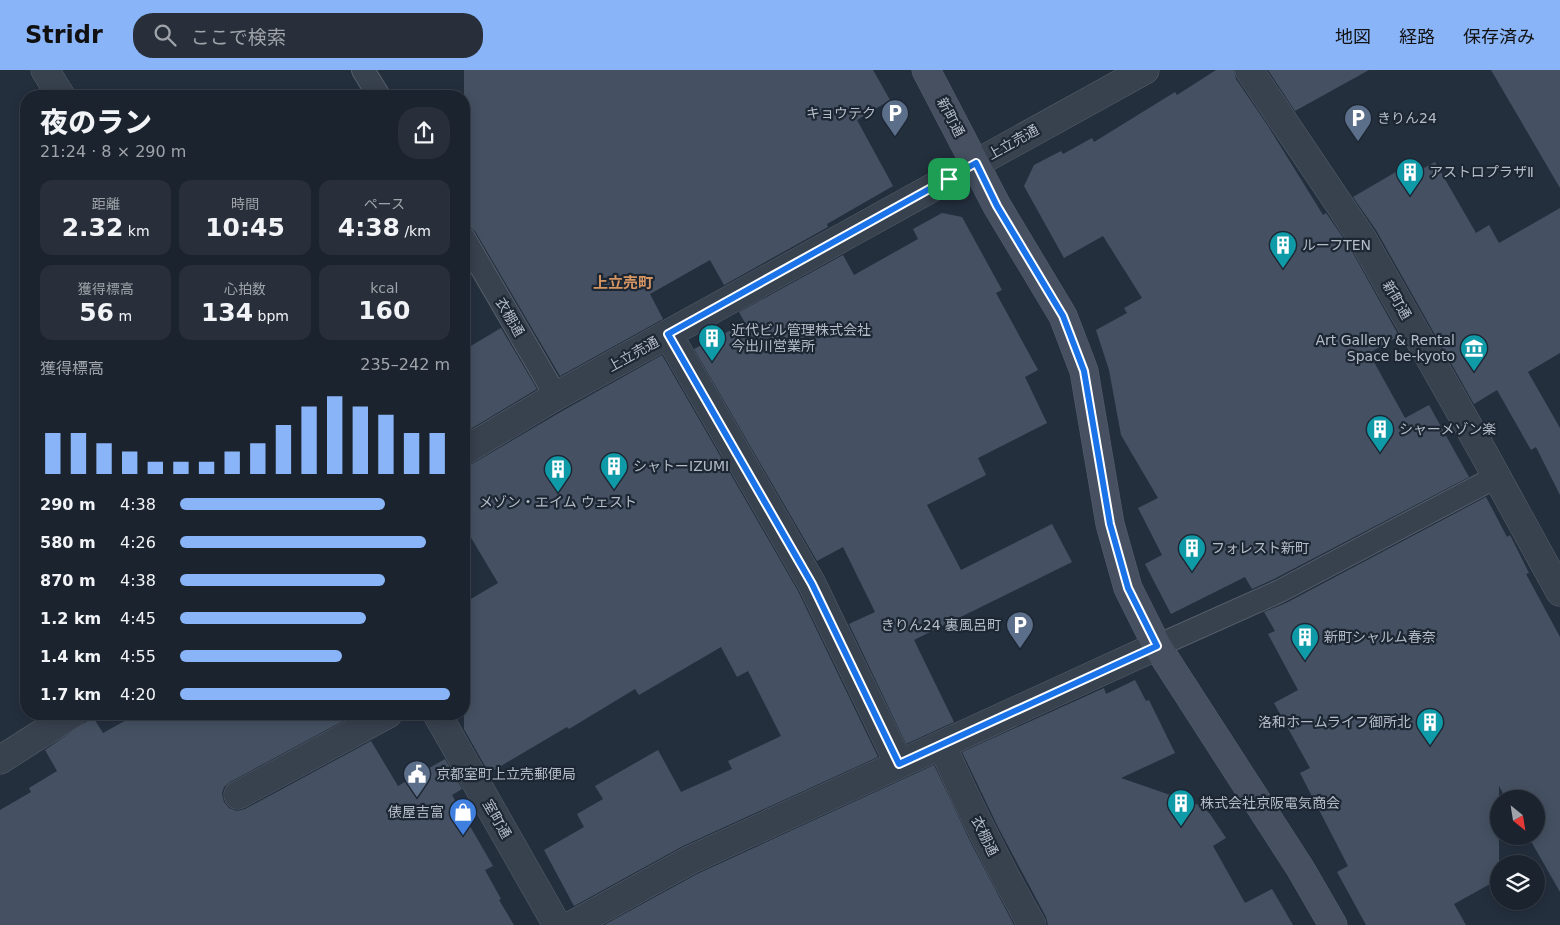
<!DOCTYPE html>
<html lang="ja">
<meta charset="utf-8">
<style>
:root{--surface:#1b232e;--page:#282f3a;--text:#f1f3f6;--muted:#a0a4aa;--line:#39404a;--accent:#8ab4f8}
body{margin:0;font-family:"DejaVu Sans","Noto Sans JP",sans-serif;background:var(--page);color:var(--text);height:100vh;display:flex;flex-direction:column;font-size:19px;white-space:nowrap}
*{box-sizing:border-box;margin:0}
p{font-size:16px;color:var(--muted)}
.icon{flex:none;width:28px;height:28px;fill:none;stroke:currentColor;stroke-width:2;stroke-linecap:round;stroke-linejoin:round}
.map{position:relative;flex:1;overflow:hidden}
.drawer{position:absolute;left:20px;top:20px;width:450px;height:630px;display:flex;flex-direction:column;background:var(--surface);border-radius:20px;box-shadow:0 2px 12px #0003,0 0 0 1px var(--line)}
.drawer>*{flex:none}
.needle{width:32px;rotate:150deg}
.controls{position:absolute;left:1490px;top:720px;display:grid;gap:10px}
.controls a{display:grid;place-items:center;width:55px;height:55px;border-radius:50%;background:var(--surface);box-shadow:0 2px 12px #0003,0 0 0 1px var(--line);font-size:25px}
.pin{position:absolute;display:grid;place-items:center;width:42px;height:42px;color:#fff;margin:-21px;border-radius:10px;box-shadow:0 2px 8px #0006}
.round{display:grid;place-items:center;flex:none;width:52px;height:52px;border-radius:20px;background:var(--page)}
.overview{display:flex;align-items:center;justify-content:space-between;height:85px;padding:0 20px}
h1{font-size:28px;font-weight:800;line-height:38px}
.stats{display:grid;grid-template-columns:repeat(3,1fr);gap:8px;height:85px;padding:5px 20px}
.stats div{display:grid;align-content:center;border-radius:12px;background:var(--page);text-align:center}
.stats b{font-size:25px;font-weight:800}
.stats small{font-size:14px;font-weight:400}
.stats p{font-size:14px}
.chart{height:140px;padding:10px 20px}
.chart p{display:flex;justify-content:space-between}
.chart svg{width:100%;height:90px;margin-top:5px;stroke:var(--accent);stroke-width:6}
ul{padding:0 20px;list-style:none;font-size:16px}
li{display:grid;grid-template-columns:80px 60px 1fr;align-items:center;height:38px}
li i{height:12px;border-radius:6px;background:var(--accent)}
header{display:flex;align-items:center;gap:30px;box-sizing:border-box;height:70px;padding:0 25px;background:var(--accent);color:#111}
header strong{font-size:24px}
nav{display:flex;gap:28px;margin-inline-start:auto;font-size:18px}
.search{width:350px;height:45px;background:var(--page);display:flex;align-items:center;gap:12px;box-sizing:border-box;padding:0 18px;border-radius:20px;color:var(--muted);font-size:19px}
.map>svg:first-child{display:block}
</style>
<header>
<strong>Stridr</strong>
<div class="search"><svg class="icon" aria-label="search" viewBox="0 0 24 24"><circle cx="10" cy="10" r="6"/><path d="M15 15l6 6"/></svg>ここで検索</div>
<nav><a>地図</a><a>経路</a><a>保存済み</a></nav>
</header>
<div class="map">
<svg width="1560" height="855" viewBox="0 0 1560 855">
<rect width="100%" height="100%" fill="#242f3e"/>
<!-- building -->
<g fill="#455162">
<path d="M464 0H873L890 30 857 50 893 116 827 154 828 157 724 215 710 190 650 224 663 249 560 306 475 161 469 156 464 148Z"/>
<path d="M1216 0H1234L1236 9 1268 56 1323 145 1326 143 1349 176 1399 266 1369 283 1405 348 1429 335 1469 407 1274 509 1252 519 1245 507 1171 544 1145 494 1162 485 1138 438 1158 428 1121 365 1109 300 1096 260 1127 243 1124 238 1142 228 1103 166 1064 188 1024 116 1034 95 1061 81 1063 84 1092 68 1094 72 1175 22 1177 25Z"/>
<path d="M1268 0H1369L1295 41Z"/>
<path d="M1491 0H1560V118Z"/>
<path d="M1435 92 1476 163 1489 155 1499 173 1560 138V283L1528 302 1560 358V425L1536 377 1531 380 1497 320 1474 334 1376 160 1353 127 1406 96 1411 105Z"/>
<path d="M942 143 962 147 1002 220 996 223 1038 300 1025 307 1047 353 978 388 986 405 927 435 961 500 1052 454 1072 492 914 570 954 652 906 674 849 554 875 542 843 477 817 491 694 279 739 256 738 254 744 251 739 242 843 185 854 205 918 169 913 159Z"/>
<path d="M501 258 537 319 464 363V280Z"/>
<path d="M662 285 798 521 878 687 683 776 574 836 544 780 584 757 577 744 603 729 595 716 658 680 681 722 732 699 728 691 781 666 748 601 737 607 721 577 639 625 635 619 569 659 567 657 489 703 464 659V533L498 513 464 456V397L472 394 564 340Z"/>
<path d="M1486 427 1507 467 1510 465 1529 503 1526 504 1560 567V822L1528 766H1536V729H1506L1499 716V809L1454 834 1466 855H1366L1337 802 1348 796 1300 703 1310 698 1274 633 1298 620 1268 564 1275 561 1264 542 1286 533Z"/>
<path d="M1135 610 1146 631 1149 630 1175 683 1121 708 1202 736 1210 744 1226 768 1213 776 1245 833 1272 819 1293 855H1048L1046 847 999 759 962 682 1104 618 1106 624Z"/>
<path d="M137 644H356L230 712 224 717 222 724 224 732 229 738 237 741 245 739 371 671 398 716 445 689 462 719 452 725 493 796 485 800 501 829 499 830 514 855H0V740L31 722 29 718 57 701 45 680 93 647 103 663Z"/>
<path d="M934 695 971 773 1014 855H604L697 804Z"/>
</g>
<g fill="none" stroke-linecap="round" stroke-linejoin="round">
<!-- lane casing -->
<g stroke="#565f6c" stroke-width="24">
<g id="lane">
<path d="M363 0 379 26"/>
<path d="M464 168 556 326"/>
<path d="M1157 576 1280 521 1496 407"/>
</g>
</g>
<!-- street casing -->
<g stroke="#565f6c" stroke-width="29">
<g id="street">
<path d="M45 0 61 26"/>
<path d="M1249 0 1362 168 1483 382 1560 522"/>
<path d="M668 264 812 514 899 694"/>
<path d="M464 381 556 326 1145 0"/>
<path d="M437 644 557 855"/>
<path d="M942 675C969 737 999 796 1032 855"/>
<path d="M0 690 72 644"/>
<path d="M238 725 388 644"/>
<path d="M572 855 690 790 1157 576"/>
</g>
</g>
<!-- secondary casing -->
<g stroke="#565f6c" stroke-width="29">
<path id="secondary" d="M926 0 997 136 1063 246 1084 301 1110 454 1128 518 1157 576 1300 798 1333 855"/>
</g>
<!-- lane -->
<use href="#lane" stroke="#38414e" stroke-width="22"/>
<!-- street -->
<use href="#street" stroke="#38414e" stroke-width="28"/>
<!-- secondary -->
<use href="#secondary" stroke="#465061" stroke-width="28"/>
</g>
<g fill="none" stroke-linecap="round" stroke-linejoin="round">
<!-- route casing -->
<g stroke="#fff" stroke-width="10">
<path id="route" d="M976 93 997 136 1063 246 1084 301 1110 454 1128 518 1157 576 899 694 812 514 668 264Z"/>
</g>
<!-- route -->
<use href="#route" stroke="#1a73e8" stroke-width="6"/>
</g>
<!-- icons -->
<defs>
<g id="parking-pin" transform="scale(1.4375)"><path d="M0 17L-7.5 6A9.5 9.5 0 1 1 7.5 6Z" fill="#5c6f8a" stroke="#1d2633"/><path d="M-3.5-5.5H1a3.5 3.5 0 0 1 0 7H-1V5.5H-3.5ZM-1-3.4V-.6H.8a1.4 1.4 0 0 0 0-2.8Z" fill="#fff"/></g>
<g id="building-pin" transform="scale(1.4375)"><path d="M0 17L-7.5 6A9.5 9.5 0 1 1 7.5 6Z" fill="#0f9aa8" stroke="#1d2633"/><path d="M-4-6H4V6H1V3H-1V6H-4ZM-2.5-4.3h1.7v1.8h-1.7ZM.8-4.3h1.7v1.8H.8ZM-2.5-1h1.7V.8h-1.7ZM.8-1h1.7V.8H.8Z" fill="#fff"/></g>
<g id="museum-pin" transform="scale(1.4375)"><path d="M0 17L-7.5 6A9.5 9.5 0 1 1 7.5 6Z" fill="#0f9aa8" stroke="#1d2633"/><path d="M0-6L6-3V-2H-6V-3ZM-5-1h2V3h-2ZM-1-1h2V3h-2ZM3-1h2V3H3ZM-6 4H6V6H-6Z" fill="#fff"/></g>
<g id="civic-pin" transform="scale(1.4375)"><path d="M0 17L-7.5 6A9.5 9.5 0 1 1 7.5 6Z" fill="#5c6f8a" stroke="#1d2633"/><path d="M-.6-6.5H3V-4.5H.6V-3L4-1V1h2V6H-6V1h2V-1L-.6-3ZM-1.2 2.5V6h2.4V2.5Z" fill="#fff"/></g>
<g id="shop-pin" transform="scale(1.4375)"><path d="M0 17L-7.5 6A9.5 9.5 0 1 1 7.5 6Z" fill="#3f7fe0" stroke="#1d2633"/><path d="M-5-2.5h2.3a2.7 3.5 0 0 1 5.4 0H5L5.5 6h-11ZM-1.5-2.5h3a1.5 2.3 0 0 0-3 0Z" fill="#fff"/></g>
</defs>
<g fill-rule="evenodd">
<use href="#parking-pin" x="895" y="43"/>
<use href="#parking-pin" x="1358" y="48"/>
<use href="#building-pin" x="1410" y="102"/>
<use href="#building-pin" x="1283" y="175"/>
<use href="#building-pin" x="712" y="268"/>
<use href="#museum-pin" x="1474" y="278"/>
<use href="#building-pin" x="1380" y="359"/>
<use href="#building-pin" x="614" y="396"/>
<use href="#building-pin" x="558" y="399"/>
<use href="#building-pin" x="1192" y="478"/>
<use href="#parking-pin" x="1020" y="555"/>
<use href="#building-pin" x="1305" y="567"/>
<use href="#building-pin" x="1430" y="652"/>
<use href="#civic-pin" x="417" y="704"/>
<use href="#building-pin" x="1181" y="733"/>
<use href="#shop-pin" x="463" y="742"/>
</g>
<g text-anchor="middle" stroke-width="4.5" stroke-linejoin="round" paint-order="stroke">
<!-- poi labels -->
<g font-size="14" fill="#b4bcc9" stroke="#1d2633" text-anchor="start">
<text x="876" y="48" text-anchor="end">キョウテク</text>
<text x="1377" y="53">きりん24</text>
<text x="1429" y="107">アストロプラザⅡ</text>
<text x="1302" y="180">ルーフTEN</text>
<text x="731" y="265">近代ビル管理株式会社<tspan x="731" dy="16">今出川営業所</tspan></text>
<text x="1455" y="275" text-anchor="end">Art Gallery &amp; Rental<tspan x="1455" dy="16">Space be-kyoto</tspan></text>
<text x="1399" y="364">シャーメゾン楽</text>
<text x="633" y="401">シャトーIZUMI</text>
<text x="558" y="437" text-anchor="middle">メゾン・エイム ウェスト</text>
<text x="1211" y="483">フォレスト新町</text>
<text x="1001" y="560" text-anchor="end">きりん24 裏風呂町</text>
<text x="1324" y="572">新町シャルム春奈</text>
<text x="1411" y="657" text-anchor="end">洛和ホームライフ御所北</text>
<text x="436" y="709">京都室町上立売郵便局</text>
<text x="1200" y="738">株式会社京阪電気商会</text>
<text x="444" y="747" text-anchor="end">俵屋吉富</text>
</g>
<!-- street labels -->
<g font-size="14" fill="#b4bcc9" stroke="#1d2633">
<text transform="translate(951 47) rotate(62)" y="5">新町通</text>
<text transform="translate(1013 72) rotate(-29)" y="5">上立売通</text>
<text transform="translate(1397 230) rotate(60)" y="5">新町通</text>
<text transform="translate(510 247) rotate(60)" y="5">衣棚通</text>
<text transform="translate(633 284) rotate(-29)" y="5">上立売通</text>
<text transform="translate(497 749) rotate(60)" y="5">室町通</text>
<text transform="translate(985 766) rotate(64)" y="5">衣棚通</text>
</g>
<!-- neighbourhood labels -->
<g font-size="15" font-weight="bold" fill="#d59563" stroke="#1d2633">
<text x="623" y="218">上立売町</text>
</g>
</g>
</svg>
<div class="controls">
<a><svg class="needle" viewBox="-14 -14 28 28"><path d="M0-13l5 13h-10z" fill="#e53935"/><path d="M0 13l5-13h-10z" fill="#a0a4aa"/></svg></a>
<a><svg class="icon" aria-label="layers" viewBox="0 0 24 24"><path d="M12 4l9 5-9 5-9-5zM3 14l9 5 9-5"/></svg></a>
</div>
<div class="pin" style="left:949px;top:109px;background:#1e9e55"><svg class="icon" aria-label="arrive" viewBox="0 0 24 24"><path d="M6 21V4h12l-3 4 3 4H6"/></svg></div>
<section class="drawer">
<div class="overview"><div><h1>夜のラン</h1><p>21:24 · 8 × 290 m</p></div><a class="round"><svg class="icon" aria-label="share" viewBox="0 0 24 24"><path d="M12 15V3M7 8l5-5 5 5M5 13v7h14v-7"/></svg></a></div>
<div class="stats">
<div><p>距離</p><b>2.32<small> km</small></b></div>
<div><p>時間</p><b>10:45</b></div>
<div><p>ペース</p><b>4:38<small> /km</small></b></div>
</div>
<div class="stats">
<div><p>獲得標高</p><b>56<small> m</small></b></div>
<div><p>心拍数</p><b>134<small> bpm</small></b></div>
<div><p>kcal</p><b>160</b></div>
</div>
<div class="chart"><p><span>獲得標高</span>235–242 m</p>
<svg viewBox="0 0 160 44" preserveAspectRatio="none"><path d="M5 44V24M15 44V24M25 44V29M35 44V33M45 44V38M55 44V38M65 44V38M75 44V33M85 44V29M95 44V20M105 44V11M115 44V6M125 44V11M135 44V15M145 44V24M155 44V24"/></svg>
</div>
<ul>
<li><b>290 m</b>4:38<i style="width:76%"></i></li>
<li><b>580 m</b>4:26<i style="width:91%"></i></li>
<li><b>870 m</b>4:38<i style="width:76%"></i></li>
<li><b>1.2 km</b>4:45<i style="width:69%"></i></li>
<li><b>1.4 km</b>4:55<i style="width:60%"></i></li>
<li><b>1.7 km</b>4:20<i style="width:100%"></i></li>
</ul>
</section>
</div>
